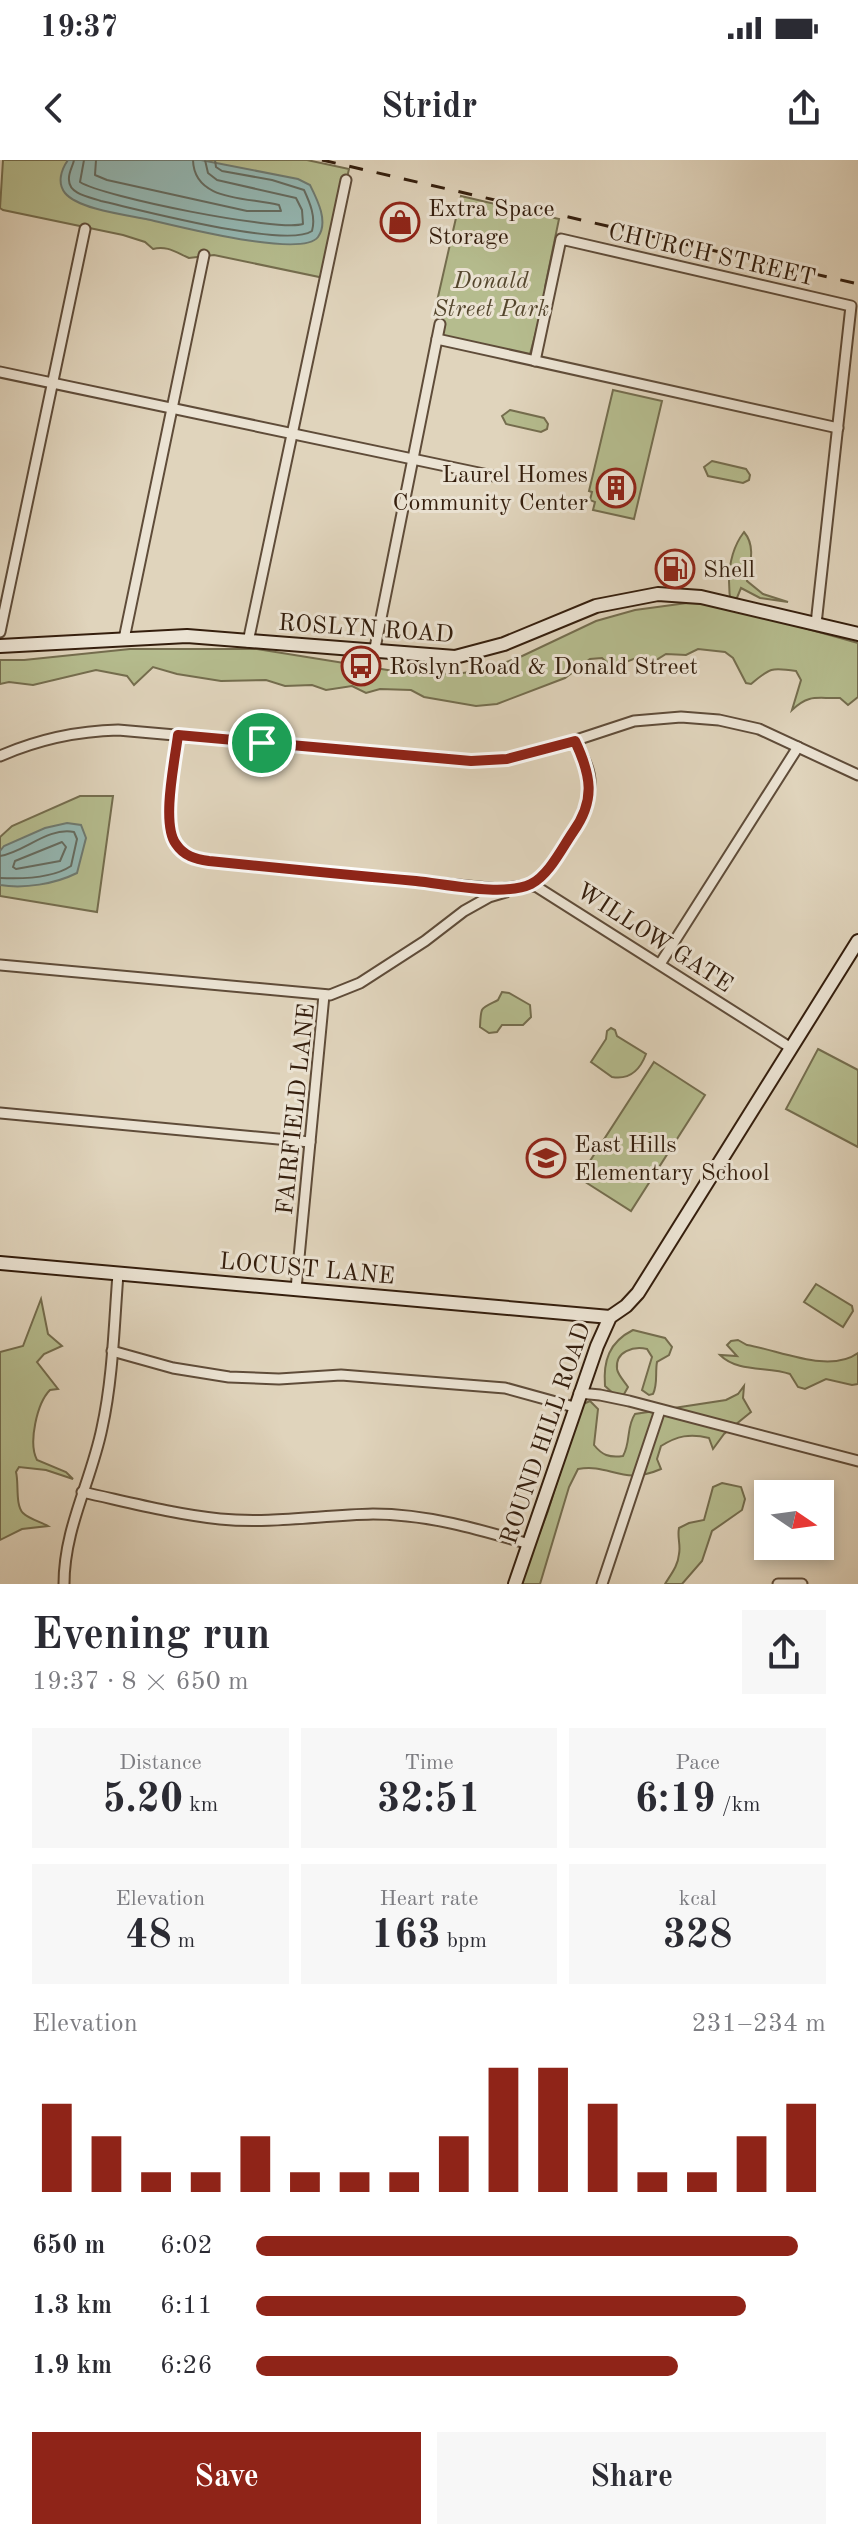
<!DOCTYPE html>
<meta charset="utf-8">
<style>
:root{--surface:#fff;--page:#f7f7f7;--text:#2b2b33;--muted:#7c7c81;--accent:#8f2418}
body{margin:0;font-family:"Old Standard TT",serif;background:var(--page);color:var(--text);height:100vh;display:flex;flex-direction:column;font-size:30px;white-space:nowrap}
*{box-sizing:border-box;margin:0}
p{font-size:26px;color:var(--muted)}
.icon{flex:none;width:44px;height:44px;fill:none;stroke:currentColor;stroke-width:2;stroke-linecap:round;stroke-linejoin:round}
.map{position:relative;height:1424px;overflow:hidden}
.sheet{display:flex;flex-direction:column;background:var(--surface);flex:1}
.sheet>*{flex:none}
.needle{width:52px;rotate:103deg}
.buttons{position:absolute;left:754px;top:1320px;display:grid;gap:16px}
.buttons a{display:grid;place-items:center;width:80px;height:80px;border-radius:0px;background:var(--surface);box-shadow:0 4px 12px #0003;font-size:40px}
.pin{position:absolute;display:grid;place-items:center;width:68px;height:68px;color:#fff;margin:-34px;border:4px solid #fff;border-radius:50%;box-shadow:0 2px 8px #0007}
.round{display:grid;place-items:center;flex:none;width:84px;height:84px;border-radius:0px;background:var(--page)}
.overview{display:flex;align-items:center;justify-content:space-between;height:136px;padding:0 32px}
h1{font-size:44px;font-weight:800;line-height:60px}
.figures{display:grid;grid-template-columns:repeat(3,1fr);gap:12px;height:136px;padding:8px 32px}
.figures div{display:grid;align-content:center;border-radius:0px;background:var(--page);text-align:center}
.figures b{font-size:40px;font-weight:800}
.figures small{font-size:22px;font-weight:400}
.figures p{font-size:22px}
.chart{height:224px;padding:16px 32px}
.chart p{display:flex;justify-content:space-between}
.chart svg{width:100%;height:144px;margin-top:8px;stroke:var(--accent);stroke-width:6}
.primary-button{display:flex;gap:16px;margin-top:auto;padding:16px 32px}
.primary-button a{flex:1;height:92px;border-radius:0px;background:var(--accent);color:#fff;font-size:32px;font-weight:800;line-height:92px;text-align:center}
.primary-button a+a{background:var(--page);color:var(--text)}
ul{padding:0 32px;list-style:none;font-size:26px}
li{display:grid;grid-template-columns:128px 96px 1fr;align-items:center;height:60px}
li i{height:20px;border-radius:10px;background:var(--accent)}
.status{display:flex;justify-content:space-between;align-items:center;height:56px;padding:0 40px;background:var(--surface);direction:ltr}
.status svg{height:22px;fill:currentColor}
header{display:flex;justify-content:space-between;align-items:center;height:104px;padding:0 32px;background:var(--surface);font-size:36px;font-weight:800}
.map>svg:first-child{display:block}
</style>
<div class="status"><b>19:37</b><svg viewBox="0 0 49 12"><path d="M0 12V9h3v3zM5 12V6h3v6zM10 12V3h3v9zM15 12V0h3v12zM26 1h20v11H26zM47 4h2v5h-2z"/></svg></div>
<header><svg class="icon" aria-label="back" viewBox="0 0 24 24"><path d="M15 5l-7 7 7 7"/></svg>Stridr<svg class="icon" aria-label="share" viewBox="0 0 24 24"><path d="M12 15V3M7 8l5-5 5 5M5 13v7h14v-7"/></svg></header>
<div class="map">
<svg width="858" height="1424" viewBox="0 0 858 1424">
<rect width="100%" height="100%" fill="#e0d4bc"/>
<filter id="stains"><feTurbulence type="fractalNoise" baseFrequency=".0025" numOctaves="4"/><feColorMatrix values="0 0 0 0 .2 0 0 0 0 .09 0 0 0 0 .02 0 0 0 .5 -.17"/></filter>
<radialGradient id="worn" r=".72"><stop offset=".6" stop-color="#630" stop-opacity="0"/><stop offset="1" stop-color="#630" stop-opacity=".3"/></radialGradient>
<!-- green -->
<g fill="#b5bc8e" stroke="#746d4e" stroke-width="2">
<path d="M3 0H307L349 9 324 118 214 95 189 98C177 93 167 85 153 89L145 82 123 75 3 50 0 48Z"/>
<path d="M461 36 559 59 545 127V138L529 198 437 179 443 152 435 150Z"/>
<path d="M613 230 662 241 634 359 593 350 595 342 590 340 592 332 589 331Z"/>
<path d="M510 250 544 258 548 264 547 269 541 272 506 264 502 256Z"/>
<path d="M712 301 746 309 750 315 749 320 743 323 708 316 704 307Z"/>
<path d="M744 372C756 386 750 404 747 421L763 434 788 442 760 438 741 428 736 440 750 453 858 483V537L848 545 840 538C818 539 810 533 792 550L801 520 796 511C771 507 770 508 751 524L746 523 733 498 725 492 698 489 686 495 666 494 658 499 655 509 652 500 639 497 612 507 602 498 590 499 565 518 497 544 476 546 424 537 411 530 380 529 366 533 352 526 326 530 312 525 285 526 266 520 221 521 177 514 153 507 134 525 127 516 96 510 33 525 9 522 0 524V500H24L130 489H257L400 512 456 514 483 510 518 498 596 461 635 450 687 443 731 445C727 420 728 393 744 372Z"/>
<path d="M80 636H113L97 752 0 736V677L12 666Z"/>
<path d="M502 832 509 833 530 845 531 857 523 865H502L497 872 489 873 480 867C481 846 480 849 498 840Z"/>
<path d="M611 868 615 870 617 876 646 894C640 910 629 920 612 917L591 902 606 879 607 871Z"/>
<path d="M818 889 858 910V987L786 949Z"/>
<path d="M654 902 705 935 631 1051 579 1018Z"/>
<path d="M816 1124 852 1146 853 1151 843 1167 804 1142Z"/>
<path d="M41 1139 48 1174 62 1186 44 1194 37 1202 58 1229 50 1230C37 1243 28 1283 37 1300L66 1312 73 1319 46 1310 19 1307 16 1312C19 1323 15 1345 23 1353 29 1359 41 1362 48 1366L22 1369 0 1380V1192L23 1186Z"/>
<path d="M633 1170 665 1178 672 1187 669 1195 657 1202C655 1213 658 1224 653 1234L649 1235 642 1230 652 1197 647 1189C634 1186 615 1191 617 1209 618 1215 624 1221 628 1227L623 1236 615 1235 605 1226C603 1201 609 1182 633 1170Z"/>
<path d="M738 1180 747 1185C779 1190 829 1214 858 1193V1224L852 1225 826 1219 805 1229 798 1227 790 1214C768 1206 738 1213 720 1195L737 1196 727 1185 731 1181Z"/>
<path d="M744 1226 743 1238 751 1252 724 1274 713 1289 709 1278C690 1273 677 1276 661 1286L657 1299 661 1309C622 1326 610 1303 578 1309L569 1327 540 1424H520L548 1351 581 1245 590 1241 598 1249 594 1285C602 1295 609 1298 623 1296 631 1282 626 1267 635 1254L726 1240 738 1234Z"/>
<path d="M722 1323 741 1327 745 1339 742 1350 712 1371 702 1401 682 1424H665C671 1414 678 1406 679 1394 681 1385 677 1378 679 1368L689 1363 704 1360 713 1327Z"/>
</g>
<!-- water -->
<g fill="#94b8b4" stroke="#6e7a71" stroke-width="2">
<path d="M68 0H201L298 19 310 25C317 39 329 62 318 77 302 99 173 65 146 59 126 55 78 49 65 33 57 23 61 10 68 0Z"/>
<path d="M67 663 81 665 86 678 77 713C55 724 24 729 0 725V691L4 686 45 668Z"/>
</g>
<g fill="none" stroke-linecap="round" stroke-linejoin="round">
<!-- shore -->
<g stroke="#646b60" stroke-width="2">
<path d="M74 0C73 6 68 13 69 20 69 34 89 37 101 41 137 49 286 89 312 71 316 57 310 43 304 30L272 20 222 11 216 7 215 0"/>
<path d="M84 0 80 22C103 37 278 72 303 64L302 50 296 38 217 20 208 13 205 0"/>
<path d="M96 0 95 15 107 20 247 51H281L279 45C248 37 194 42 193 0"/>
<path d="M62 682 66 687 60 701 16 709 13 707 15 701Z"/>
<path d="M0 696C25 692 47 667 74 672L77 679 71 706C53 718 21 719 0 718"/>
</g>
<!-- street casing -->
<g stroke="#5f4c39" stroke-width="13">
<g id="street">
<path d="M437 179 838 268"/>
<path d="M535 201 561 79 851 146 816 464"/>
<path d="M0 212 498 317"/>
<path d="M0 472 85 69"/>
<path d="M124 479 204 95"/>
<path d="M248 482 346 20"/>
<path d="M374 493 440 164"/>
<path d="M178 575C175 600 161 664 176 684 184 696 196 699 209 701L499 729 529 725 537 727 791 888"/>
<path d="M0 596C39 579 76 571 118 570L471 601 507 599 558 586 634 561 681 557 719 560 759 569 858 615"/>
<path d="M528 726C555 711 590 653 590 622 590 607 581 594 575 581"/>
<path d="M660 804 798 587"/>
<path d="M0 805 330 835 360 823 425 781 464 751 489 737 506 732"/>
<path d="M0 953 310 982"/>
<path d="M296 1129 324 835"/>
<path d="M112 1191 173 1208 229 1217 279 1219 341 1215 505 1228 574 1247"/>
<path d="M579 1233 600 1235 629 1241 858 1301"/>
<path d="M82 1332C128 1342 173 1354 220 1359 271 1364 322 1355 373 1354 427 1354 478 1369 529 1384"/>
<path d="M64 1424C64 1368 91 1322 102 1268 113 1218 114 1165 118 1114"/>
<path d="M602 1424 660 1250"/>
<path d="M778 1424H802"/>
</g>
</g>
<!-- secondary casing -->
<g stroke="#341e0d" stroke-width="16">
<g id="secondary">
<path d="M0 486 187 476 455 497 504 484 596 446 658 434 701 437 858 474"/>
<path d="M0 1103 610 1157"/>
<path d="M515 1424 597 1186 610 1157 626 1146 638 1133 858 781"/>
</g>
</g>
<!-- street -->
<use href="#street" stroke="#ebe3d3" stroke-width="9"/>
<!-- secondary -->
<use href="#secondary" stroke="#ebe3d3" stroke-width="12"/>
<!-- rail -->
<path stroke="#341e0d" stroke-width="3" stroke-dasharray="14 14" stroke-linecap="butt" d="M322 0 858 124"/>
</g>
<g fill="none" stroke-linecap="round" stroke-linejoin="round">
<!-- route casing -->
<g stroke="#fff" stroke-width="16">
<path id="route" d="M178 575 471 601 507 599 575 581C591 615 596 640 573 672 562 688 549 715 531 724 504 737 446 724 416 721 347 715 278 708 209 701 195 699 184 696 176 684 161 664 175 600 178 575Z"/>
</g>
<!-- route -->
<use href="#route" stroke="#8f2418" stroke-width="10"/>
</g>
<!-- icons -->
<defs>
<g id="shop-ring" transform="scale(2)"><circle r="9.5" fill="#ebe3d3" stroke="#8f2418" stroke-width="1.5"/><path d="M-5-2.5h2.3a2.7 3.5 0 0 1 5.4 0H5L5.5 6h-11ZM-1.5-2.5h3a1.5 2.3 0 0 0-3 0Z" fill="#8f2418"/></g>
<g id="building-ring" transform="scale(2)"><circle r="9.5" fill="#ebe3d3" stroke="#8f2418" stroke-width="1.5"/><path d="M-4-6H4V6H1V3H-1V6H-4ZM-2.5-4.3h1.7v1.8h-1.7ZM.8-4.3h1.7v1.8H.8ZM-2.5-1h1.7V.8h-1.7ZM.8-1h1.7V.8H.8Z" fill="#8f2418"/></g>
<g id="fuel-ring" transform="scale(2)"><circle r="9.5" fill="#ebe3d3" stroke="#8f2418" stroke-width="1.5"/><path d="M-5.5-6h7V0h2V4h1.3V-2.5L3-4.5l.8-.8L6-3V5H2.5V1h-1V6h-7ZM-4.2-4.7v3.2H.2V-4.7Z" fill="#8f2418"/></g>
<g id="bus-ring" transform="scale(2)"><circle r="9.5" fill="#ebe3d3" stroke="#8f2418" stroke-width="1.5"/><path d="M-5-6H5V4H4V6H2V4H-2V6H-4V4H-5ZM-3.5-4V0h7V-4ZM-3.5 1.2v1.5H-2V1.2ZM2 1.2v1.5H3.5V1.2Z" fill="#8f2418"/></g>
<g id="school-ring" transform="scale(2)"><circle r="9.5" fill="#ebe3d3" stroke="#8f2418" stroke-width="1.5"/><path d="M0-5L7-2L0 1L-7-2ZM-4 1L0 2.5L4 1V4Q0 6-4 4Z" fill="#8f2418"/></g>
</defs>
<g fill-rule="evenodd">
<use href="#shop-ring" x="400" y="62"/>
<use href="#building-ring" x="616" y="328"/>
<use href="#fuel-ring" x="675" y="409"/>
<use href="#bus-ring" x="361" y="506"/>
<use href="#school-ring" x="546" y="998"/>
</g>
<g text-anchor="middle" stroke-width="6" stroke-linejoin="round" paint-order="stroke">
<!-- poi labels -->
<g font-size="24" fill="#341e0d" stroke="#ebe3d3" text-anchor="start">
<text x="428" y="56">Extra Space<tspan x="428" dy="28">Storage</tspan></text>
<text x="588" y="322" text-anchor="end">Laurel Homes<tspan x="588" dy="28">Community Center</tspan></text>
<text x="703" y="417">Shell</text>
<text x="389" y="514">Roslyn Road &amp; Donald Street</text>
<text x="574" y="992">East Hills<tspan x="574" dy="28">Elementary School</tspan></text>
</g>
<!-- street labels -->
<g font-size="24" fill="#341e0d" stroke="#ebe3d3">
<text transform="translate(712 94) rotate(13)" y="8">CHURCH STREET</text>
<text transform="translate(366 468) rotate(4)" y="8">ROSLYN ROAD</text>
<text transform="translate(655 777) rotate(33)" y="8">WILLOW GATE</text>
<text transform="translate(295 949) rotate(-84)" y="8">FAIRFIELD LANE</text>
<text transform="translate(307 1108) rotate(5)" y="8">LOCUST LANE</text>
<text transform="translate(545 1273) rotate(-71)" y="8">ROUND HILL ROAD</text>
</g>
<!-- park labels -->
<g font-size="24" font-style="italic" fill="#54462d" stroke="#ebe3d3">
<text x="491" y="128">Donald<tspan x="491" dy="28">Street Park</tspan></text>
</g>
</g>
<rect width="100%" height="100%" filter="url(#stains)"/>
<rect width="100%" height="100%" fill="url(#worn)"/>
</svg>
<div class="buttons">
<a><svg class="needle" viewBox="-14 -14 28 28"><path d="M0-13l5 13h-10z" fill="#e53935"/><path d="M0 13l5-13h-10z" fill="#7c7c81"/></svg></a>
</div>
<div class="pin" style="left:262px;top:583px;background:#1e9e55"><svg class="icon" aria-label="arrive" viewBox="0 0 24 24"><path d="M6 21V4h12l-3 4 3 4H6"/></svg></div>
</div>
<section class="sheet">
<div class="overview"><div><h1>Evening run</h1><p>19:37 · 8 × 650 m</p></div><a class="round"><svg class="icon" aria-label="share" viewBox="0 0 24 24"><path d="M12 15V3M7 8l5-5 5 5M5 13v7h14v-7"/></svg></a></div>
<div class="figures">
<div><p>Distance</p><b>5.20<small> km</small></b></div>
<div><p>Time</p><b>32:51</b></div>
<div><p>Pace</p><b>6:19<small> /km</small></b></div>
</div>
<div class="figures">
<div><p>Elevation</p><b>48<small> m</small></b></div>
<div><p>Heart rate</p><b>163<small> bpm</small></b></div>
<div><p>kcal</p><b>328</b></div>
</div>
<div class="chart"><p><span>Elevation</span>231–234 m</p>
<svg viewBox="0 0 160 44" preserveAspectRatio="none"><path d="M5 44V17M15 44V27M25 44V38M35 44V38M45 44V27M55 44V38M65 44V38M75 44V38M85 44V27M95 44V6M105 44V6M115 44V17M125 44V38M135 44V38M145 44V27M155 44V17"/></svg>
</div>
<ul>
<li><b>650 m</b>6:02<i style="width:95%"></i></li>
<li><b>1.3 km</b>6:11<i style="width:86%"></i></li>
<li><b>1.9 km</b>6:26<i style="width:74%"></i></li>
</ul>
<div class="primary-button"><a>Save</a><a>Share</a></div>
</section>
